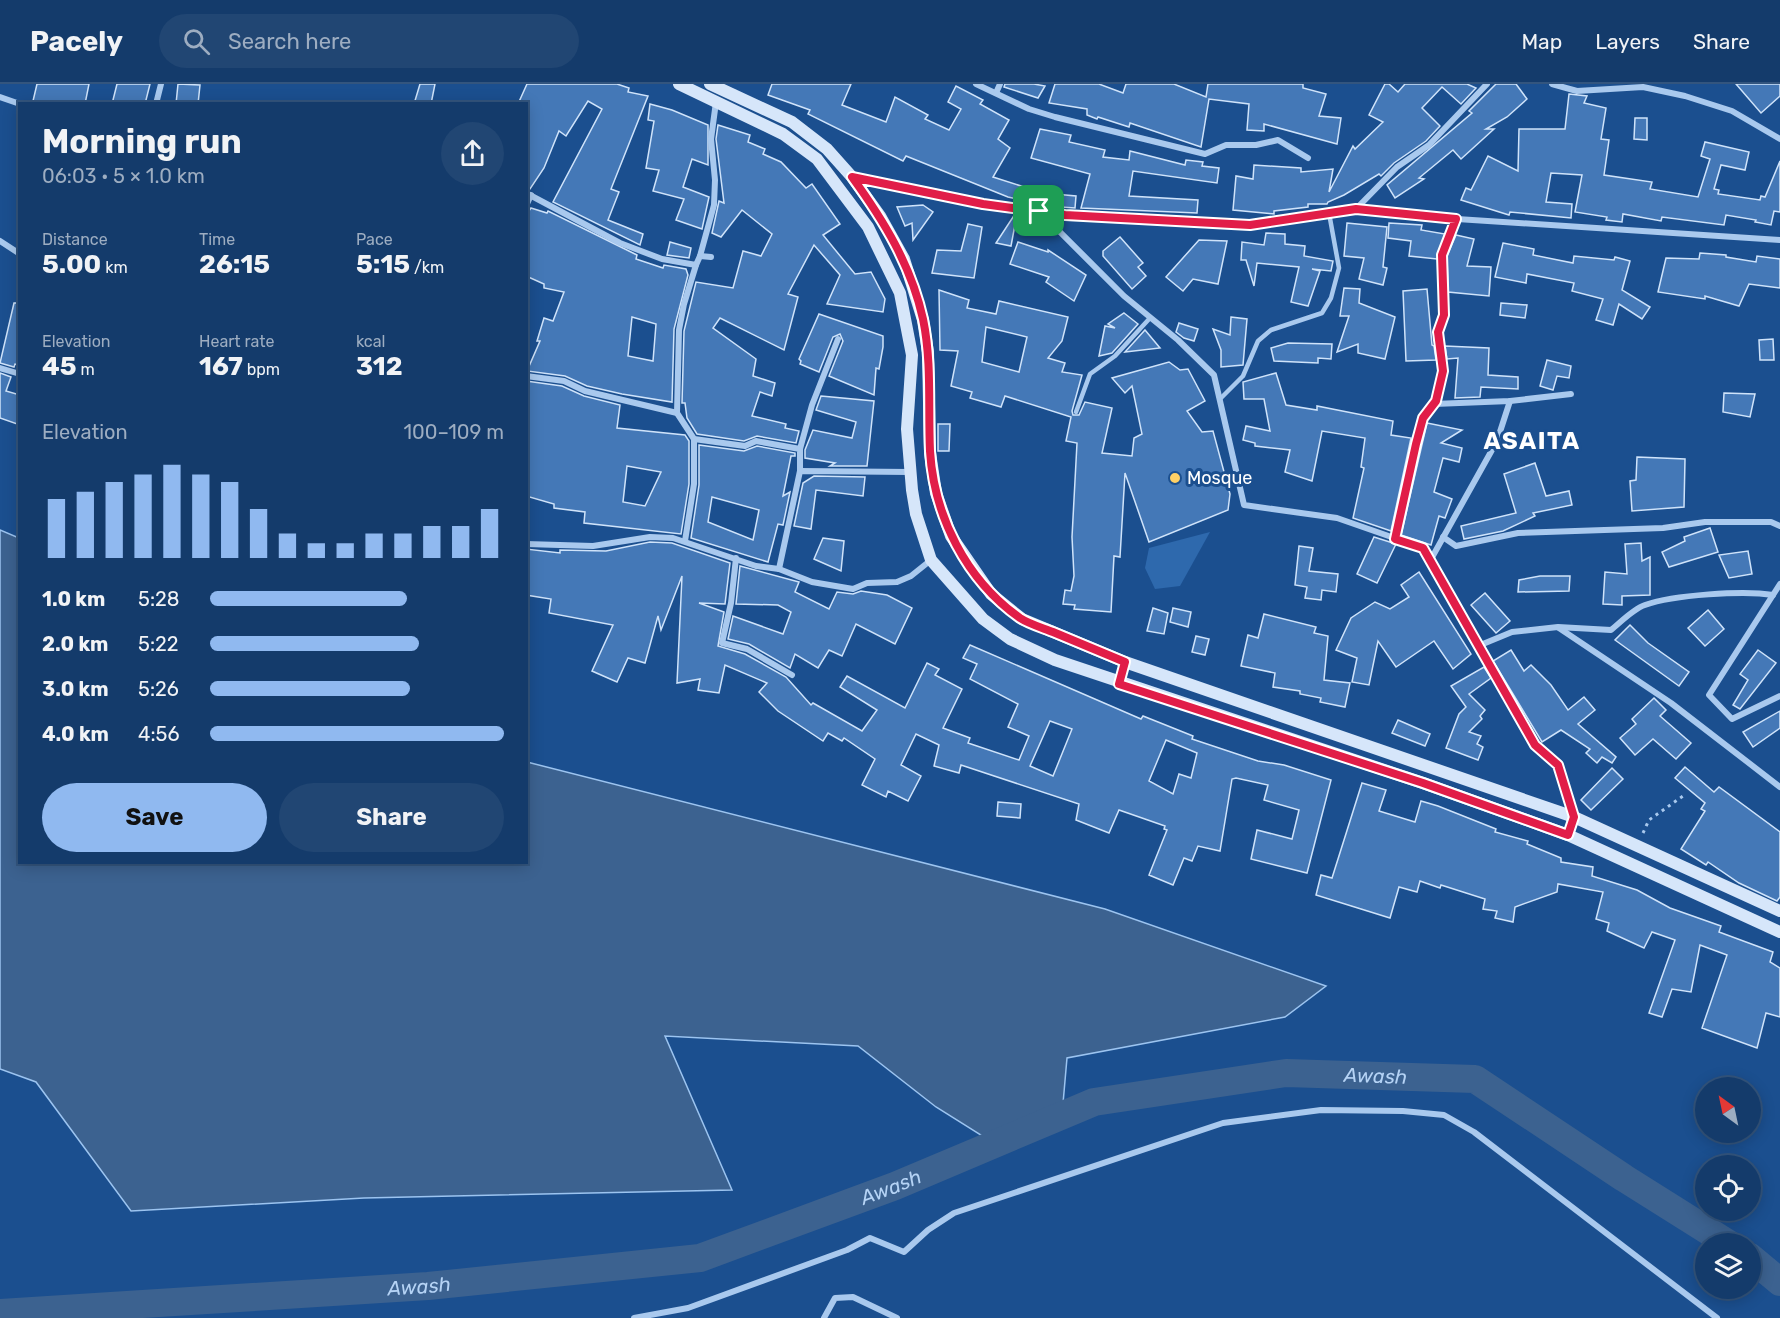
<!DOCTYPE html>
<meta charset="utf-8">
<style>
:root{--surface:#143b6b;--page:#214673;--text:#f1f3f6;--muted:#9dadc1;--line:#33557e;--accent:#90b9f0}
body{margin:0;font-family:Rubik,sans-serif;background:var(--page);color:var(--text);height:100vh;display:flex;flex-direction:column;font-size:22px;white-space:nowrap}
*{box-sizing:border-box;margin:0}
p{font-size:20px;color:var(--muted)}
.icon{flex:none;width:33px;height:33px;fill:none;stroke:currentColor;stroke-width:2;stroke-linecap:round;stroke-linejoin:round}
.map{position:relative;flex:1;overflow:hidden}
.panel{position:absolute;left:18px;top:18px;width:510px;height:762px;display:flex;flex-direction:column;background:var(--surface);border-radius:0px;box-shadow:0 3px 15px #0003,0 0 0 2px var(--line)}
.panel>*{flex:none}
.needle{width:39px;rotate:327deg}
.controls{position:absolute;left:1695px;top:993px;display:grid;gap:12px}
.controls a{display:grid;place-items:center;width:66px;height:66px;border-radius:50%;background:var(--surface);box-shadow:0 3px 15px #0003,0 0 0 2px var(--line);font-size:30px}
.pin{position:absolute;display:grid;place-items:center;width:51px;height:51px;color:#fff;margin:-26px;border-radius:12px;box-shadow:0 3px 9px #0006}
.round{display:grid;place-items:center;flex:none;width:63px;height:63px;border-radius:32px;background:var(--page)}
.summary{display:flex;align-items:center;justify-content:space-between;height:102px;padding:0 24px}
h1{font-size:33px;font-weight:700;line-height:45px}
.metrics{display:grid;grid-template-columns:repeat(3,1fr);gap:9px;height:102px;padding:6px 24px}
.metrics div{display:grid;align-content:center}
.metrics b{font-size:26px;font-weight:700}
.metrics small{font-size:16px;font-weight:400}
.metrics p{font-size:16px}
.chart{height:168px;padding:12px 24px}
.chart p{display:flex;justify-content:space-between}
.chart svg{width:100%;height:108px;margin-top:6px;stroke:var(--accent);stroke-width:6}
.primary-button{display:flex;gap:12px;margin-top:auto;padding:12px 24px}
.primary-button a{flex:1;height:69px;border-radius:36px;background:var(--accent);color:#111;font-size:24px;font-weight:700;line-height:69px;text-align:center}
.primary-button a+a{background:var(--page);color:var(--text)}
ul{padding:0 24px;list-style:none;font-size:20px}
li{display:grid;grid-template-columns:96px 72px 1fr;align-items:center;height:45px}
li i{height:15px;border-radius:8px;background:var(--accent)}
header{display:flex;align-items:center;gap:36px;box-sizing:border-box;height:84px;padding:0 30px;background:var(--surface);border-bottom:2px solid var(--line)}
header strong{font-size:28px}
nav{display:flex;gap:33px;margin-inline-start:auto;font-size:21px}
.search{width:420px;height:54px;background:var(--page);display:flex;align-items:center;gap:15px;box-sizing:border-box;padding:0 21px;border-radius:33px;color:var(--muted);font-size:22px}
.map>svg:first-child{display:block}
</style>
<header>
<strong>Pacely</strong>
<div class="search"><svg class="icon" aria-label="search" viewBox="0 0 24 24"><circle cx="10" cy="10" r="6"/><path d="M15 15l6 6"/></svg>Search here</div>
<nav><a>Map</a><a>Layers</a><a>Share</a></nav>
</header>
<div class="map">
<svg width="1780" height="1234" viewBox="0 0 1780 1234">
<rect width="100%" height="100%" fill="#1b4f8f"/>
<!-- green -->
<path fill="#2e69ad" d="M1210 448 1180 502 1155 505 1145 484 1149 464Z"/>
<!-- water -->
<path fill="#3c6290" stroke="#9cc4f0" stroke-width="1.5" d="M0 446 19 454 20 778H526L527 678 1105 825 1326 902 1285 933 1067 974 1062 1031 995 1060 936 1023 858 962 665 952 732 1106 364 1114 131 1127 36 998 0 985Z"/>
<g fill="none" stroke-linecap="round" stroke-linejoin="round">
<!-- river -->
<g stroke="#3c6290" stroke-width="28">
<path d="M1750 1173 1780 1198"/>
<path id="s1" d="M0 1229 428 1202 700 1174 895 1102 1094 1018 1286 989 1475 995 1624 1094 1729 1160"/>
</g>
</g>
<!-- building -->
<g fill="#4478b7" stroke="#cfe3fa" stroke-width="1.5" fill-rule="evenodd">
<path d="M37 0H89L85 20H44L33 17Z"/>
<path d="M117 0H150L145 20H112Z"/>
<path d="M178 0 200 1 198 20H176Z"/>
<path d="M420 0H435L431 20H414Z"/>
<path d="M527 0H617L629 4 628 8 648 12 611 105 619 108 608 136 643 150 640 161 553 118 602 25 588 17 566 52 559 47 544 84 530 105 526 104V20H518Z"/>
<path d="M772 0H851L842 21 886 38 895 13 928 31 925 35 949 46 961 25 948 18 956 2 983 16 980 20 1009 36 998 55 1010 64 993 93 1043 109 1076 112 1075 124 1047 122 1008 113 906 72 903 77 808 30 810 26 768 11Z"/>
<path d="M1005 0H1034L1045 2 1038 14 1004 3Z"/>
<path d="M1055 0H1099L1123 9 1126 0H1174L1206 13 1208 0H1303V4L1326 10 1319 32 1341 34 1337 60 1264 40V47L1247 46 1249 20 1209 15 1201 63 1130 39 1129 43 1098 33 1097 35 1087 31V25L1049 19Z"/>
<path d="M1385 0H1389L1398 8 1405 0H1467L1476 4 1461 20 1442 3 1422 24 1440 42 1426 57 1394 79 1381 92 1379 90 1344 111 1328 118 1327 120H1308V123L1274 127V130L1233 126 1236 92 1253 95 1254 81 1301 84V88L1333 85 1329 108 1353 62 1355 65 1383 38 1369 31Z"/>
<path d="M1496 0H1516L1527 15 1507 33 1486 45H1494L1461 75 1453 66 1419 94 1424 95 1395 114 1387 101 1472 29 1469 27Z"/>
<path d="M1736 0H1780V12L1761 29Z"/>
<path d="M1569 10 1587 12 1584 19 1606 24 1601 55 1609 56 1604 91 1652 98 1650 105 1698 113 1710 75 1701 72 1705 58 1749 68 1745 86 1721 81 1714 105 1719 106 1718 110 1760 116 1761 112 1765 113 1780 77V128L1774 127 1771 141 1755 138 1756 136 1726 131 1724 141 1662 133 1661 137 1623 130 1622 138 1606 136 1607 133 1575 128 1582 91 1551 89 1546 118 1572 120 1571 134 1510 128 1509 131 1461 116 1466 104 1471 106 1488 72 1518 87 1519 45H1565Z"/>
<path d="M650 20 672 26 708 41V81L692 75 683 103 709 113 702 145 676 136 684 115 653 107 659 86 646 84 654 37 648 36Z"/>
<path d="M1635 34H1647V56L1634 55Z"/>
<path d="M718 41 750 51 748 58 765 65 763 70 781 78 806 104 812 100 840 140 823 151 855 190 871 188 885 215 883 228 827 220 840 191 814 161 788 210 798 213 784 266 720 234 713 244 756 275 753 292 775 299 772 312 760 308 752 332 786 340 785 344 799 347 796 359 757 352 744 357 697 350 687 334 685 319H682L684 247 696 198 733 204 743 167 761 172 772 150 742 126 721 153 712 149 719 117 724 119 716 55Z"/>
<path d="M1040 45 1071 51 1069 58 1105 66 1103 73 1129 76 1130 67 1185 81 1186 76 1203 78 1202 82 1219 84 1217 99 1133 87 1129 112 1198 116 1197 129 1081 124 1090 90 1031 74Z"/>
<path d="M923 121 933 128 913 156 912 139 905 142 897 123Z"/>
<path d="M531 124 547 129 548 127 637 171 636 175 663 184 664 181 686 185 688 191 674 245 672 318 622 310 587 302 565 292 527 287 540 257H537L544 234 553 237 564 208 544 204V200L526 192V131ZM632 233 656 240 653 277 628 272Z"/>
<path d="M1015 130H1017L1011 162 996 159Z"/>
<path d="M1347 139 1387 143 1383 183 1387 184 1383 201 1359 195 1364 174 1344 172Z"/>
<path d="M1389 139 1422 141 1421 146 1445 150 1437 175 1409 172 1411 157 1388 154Z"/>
<path d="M968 140 982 143 974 194 932 189 937 166 961 167Z"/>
<path d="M1266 149 1285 150V160L1305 162 1304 172 1333 177 1331 187 1312 185 1320 187 1308 222 1291 218 1299 183 1257 179 1254 202 1246 176H1241L1242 158 1264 161Z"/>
<path d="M1456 151 1474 155 1467 182 1491 183 1489 212 1448 208 1447 172Z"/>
<path d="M1120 153 1143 179 1138 183 1146 192 1132 205 1103 172V167Z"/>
<path d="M1199 156 1227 157 1218 200 1193 195 1183 207 1166 193Z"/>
<path d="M670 158 691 164 689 174 667 171Z"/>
<path d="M1018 158 1048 168V166L1086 191 1074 217 1046 198 1049 193 1010 180Z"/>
<path d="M1503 159 1534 165 1533 171 1573 179 1574 172 1614 176 1615 173 1630 177 1622 206 1650 223 1642 235 1619 220 1613 241 1596 236 1603 215 1572 207 1574 199 1527 190 1526 199 1495 193Z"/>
<path d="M1700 169 1726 171V173L1756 178 1757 172 1780 175V204L1749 200 1739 222 1705 212V215L1658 208 1666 174 1699 175Z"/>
<path d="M1344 204 1360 205 1359 219 1395 233 1385 275 1358 269V260L1337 268 1349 232H1340Z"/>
<path d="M1427 205 1432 261 1434 262 1436 276 1406 277 1403 207Z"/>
<path d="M939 206 969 216 967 224 996 230 999 217 1068 233 1062 257 1048 274 1065 279 1062 288 1082 291 1072 327 1073 331H1079L1085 318 1112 324 1102 369 1132 372 1134 354 1142 350 1132 302 1125 309 1112 294 1169 278 1180 286 1188 285 1205 317 1187 327 1202 348 1213 347 1230 410 1228 426 1149 458 1125 389 1120 473 1114 472 1111 528 1074 525 1075 521 1063 520 1065 506 1071 507 1074 492 1072 453 1077 359 1066 357 1071 333 1005 312 1001 323 970 314 972 308 951 302 958 267 940 266ZM986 243 1027 253 1019 288 982 278Z"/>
<path d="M14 219H20V281L15 280 14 283 0 279Z"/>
<path d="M1501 219 1527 221 1525 234 1500 231Z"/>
<path d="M1124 229 1138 240 1112 269 1099 272 1105 242 1115 244 1108 240Z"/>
<path d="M819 230 883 252V263L879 285 876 284 874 311 829 292 843 257 840 250 833 253 819 288 800 280 801 277 799 275Z"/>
<path d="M1231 233 1247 235 1243 281 1221 283V266L1213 245 1230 251Z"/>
<path d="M1179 239 1198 245 1194 257 1184 254 1176 248Z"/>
<path d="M1145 246 1160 264 1125 268Z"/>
<path d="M1773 255 1774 276H1760L1759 256Z"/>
<path d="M1288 259 1332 260 1331 275 1318 274V279L1274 277 1271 264Z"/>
<path d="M1445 262 1489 264 1488 291 1518 293V305L1481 303 1480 313 1455 314 1458 274 1447 275Z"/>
<path d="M1547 276 1571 282 1569 294 1557 292 1553 306 1540 302Z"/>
<path d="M0 289 11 293 6 307 20 311V341L0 334Z"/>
<path d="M1276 289 1286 321 1317 326V322L1393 337 1391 351 1411 354 1391 447 1353 434 1364 384 1361 383 1365 354 1322 347 1312 397 1285 388 1290 366 1255 362V359L1243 356 1246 342 1270 347 1264 315H1244L1243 298Z"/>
<path d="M526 297 562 302 584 312 620 321 617 344 685 351 689 357V400L681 450 584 439 585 428 554 424V420L526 412ZM627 382 661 388 645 422 623 418Z"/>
<path d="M1724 309 1755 310 1750 333 1723 328Z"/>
<path d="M821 312 874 317 867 382H830L835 379 805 374V366L813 346 852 354 856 338 816 326Z"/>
<path d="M1427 339 1462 346 1441 359 1462 364 1459 378 1443 374 1434 408 1452 415 1445 434 1439 432 1431 461 1401 451Z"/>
<path d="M938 340H950L949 367H938Z"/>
<path d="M699 361 744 367 757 362 795 369V372H791L783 412 790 408 783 441 778 440 768 478 691 454 699 401ZM712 413 759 426 753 456 708 438Z"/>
<path d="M1637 373 1685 375 1684 423 1632 427 1630 397 1636 396Z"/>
<path d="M1535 379 1546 412 1569 407 1572 421 1533 429 1535 432 1503 447 1464 455 1461 442 1516 429 1504 390Z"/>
<path d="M814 392 865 393 863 412 816 406 811 445 794 442 803 399Z"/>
<path d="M1710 444 1718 468 1669 483 1662 468 1685 457 1684 453Z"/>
<path d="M1374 453 1396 460 1377 499 1357 490Z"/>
<path d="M823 454 844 457 841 487 814 475Z"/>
<path d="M650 458 672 459 730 479 725 520 699 519 724 528 718 562 745 570 786 593 811 621 813 619 862 647 877 626 840 603 847 592 905 624 927 579 939 585 935 591 962 605 943 644 970 654 968 659 1019 676 1029 652 1008 643 1018 620 970 595 977 580 963 574 970 561 1141 635 1143 632 1193 652 1192 655 1258 677 1284 681 1331 696 1307 789 1251 775 1257 746 1292 755 1299 726 1264 716 1268 701 1236 694 1232 695 1220 767 1198 762 1192 777 1184 774 1173 801 1149 791 1167 746 1164 745 1165 742 1119 726 1109 749 1076 736 1079 720 961 681 959 689 934 682 939 661 916 650 901 681 921 692 908 717 888 707 886 713 862 701 875 675 844 654 842 657 828 649 823 657 778 627 759 608 767 599 725 581 719 609 698 606 700 595 677 599 682 492 661 546 658 532 645 579 628 574 617 598 592 587 613 541 549 529 551 515 526 511V465L560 469V466L606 467ZM1050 637 1072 645 1053 692 1030 682ZM1166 656 1197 669 1191 694 1179 690 1173 710 1149 697Z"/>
<path d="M1641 459 1642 477 1650 473V511L1622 512V521L1603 520 1605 488 1627 490 1625 460Z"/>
<path d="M1299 462 1313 464 1309 487 1338 490 1336 508 1322 506 1321 516 1305 514 1307 503 1295 501Z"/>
<path d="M1748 467 1752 490 1729 494 1719 471Z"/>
<path d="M740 482 799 498 795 508 829 525 837 508 853 510 861 507 887 511 912 524 895 560 856 540 842 572 829 566 818 584 795 570 790 584 749 560 728 555 733 532 783 550 791 528 778 521 736 520Z"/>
<path d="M1419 488 1471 570 1453 585 1434 557 1396 583 1378 557 1369 601 1352 598 1357 574 1336 566 1351 534 1375 518 1390 525 1409 513 1401 501Z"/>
<path d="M1540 492H1570L1569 507 1518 508 1519 496Z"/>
<path d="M1485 509 1510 537 1496 549 1471 521Z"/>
<path d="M1153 524 1168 529 1164 550 1147 547Z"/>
<path d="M1173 524 1191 528 1188 543 1170 538Z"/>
<path d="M1708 526 1724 545 1705 562 1688 544Z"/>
<path d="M1264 530 1316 543 1314 549 1328 552 1324 596 1350 599 1345 623 1320 618 1321 614 1300 610V607L1273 603 1275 589 1241 582 1248 551 1258 554Z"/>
<path d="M1630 541 1648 559 1689 588 1679 602 1615 556Z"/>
<path d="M1196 552 1209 555 1205 571 1192 568Z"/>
<path d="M1511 566 1524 587 1531 581 1551 601 1568 626 1584 613 1595 626 1578 640 1616 673 1612 679 1602 673 1597 679 1586 669 1590 665 1561 646 1542 658 1493 577Z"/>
<path d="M1758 566 1776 579 1740 625 1733 621 1748 596 1740 590Z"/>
<path d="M1484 583 1491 594 1469 610 1485 626 1480 632 1482 635 1469 648 1481 652 1477 660 1483 663 1478 676 1446 664 1459 630 1466 623 1451 602Z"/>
<path d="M1654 614 1666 626 1660 632 1691 659 1676 675 1653 655 1635 671 1620 654 1636 640 1632 635Z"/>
<path d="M1780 627V644L1753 663 1743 648Z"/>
<path d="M1398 636 1430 650 1425 662 1392 649Z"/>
<path d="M1685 683 1714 708 1719 703 1780 748V813L1777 817 1739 799 1708 778 1706 781 1681 765 1705 727 1701 725 1705 719 1675 694Z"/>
<path d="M1612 684 1623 695 1591 726 1581 716Z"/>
<path d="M1362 699 1386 706 1379 727 1415 738 1421 717 1438 722 1496 745 1495 748 1528 757 1527 760 1561 774V778L1593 783 1592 792 1637 806 1670 824 1721 842 1719 848 1773 868 1770 878 1780 884V933L1766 929 1757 964 1702 944 1727 871 1700 861 1691 908 1672 905 1662 933 1649 929 1675 856 1652 848 1644 864 1607 847 1609 839 1596 835 1603 808 1558 800 1557 808 1515 823 1513 838 1495 834 1497 827 1483 825 1485 815 1441 801 1440 804 1420 797 1417 808 1399 803 1390 834 1316 811 1321 791 1332 794Z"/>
<path d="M998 718 1021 720 1020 734 997 732Z"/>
</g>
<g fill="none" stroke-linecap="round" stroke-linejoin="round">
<!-- path -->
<path stroke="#a9c9ee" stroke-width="3" stroke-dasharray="3 4.5" stroke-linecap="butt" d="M1643 749 1649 736 1683 712"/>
<!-- lane -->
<g stroke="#a9c9ee" stroke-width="4.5">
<path d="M1220 315 1243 292 1258 257 1271 246 1322 229 1331 214 1339 184 1329 129"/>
<path d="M1076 328 1090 290 1115 272 1150 234"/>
</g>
<!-- street -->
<g stroke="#a9c9ee" stroke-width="6">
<path d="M976 0 1029 25 1055 33 1205 70 1226 61H1256L1278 56 1308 74"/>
<path d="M1552 0 1577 7 1643 3 1685 12 1732 27 1780 55"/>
<path d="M996 9 1000 0"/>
<path d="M0 13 20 20"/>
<path d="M156 20 161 0"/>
<path d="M853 93 983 120 1065 131 1250 140 1356 125 1457 135 1780 156"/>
<path d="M526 109 620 159 662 175 696 181 700 172 711 173"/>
<path d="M526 122 531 111"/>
<path d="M1356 125 1397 83 1429 61 1487 0"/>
<path d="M1039 127 1124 212 1178 256 1214 291 1244 421 1337 434 1423 464 1535 661 1558 681 1574 733"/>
<path d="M0 157 20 170"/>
<path d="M700 172 714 121 715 96 711 55 716 18"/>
<path d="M696 181 684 220 679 246 677 329 694 355 745 362 756 357 800 365V387"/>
<path d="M0 284 20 290"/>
<path d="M526 292 564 297 585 307 677 329"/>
<path d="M1434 320 1510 317 1571 310"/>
<path d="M800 365 812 321 838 255"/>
<path d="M1443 453 1456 462 1518 449 1663 444 1705 438H1771L1780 442"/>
<path d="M1395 455 1415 360 1423 334 1436 317 1443 287 1438 248 1444 231 1442 171 1457 135"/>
<path d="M685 457 694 400V355"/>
<path d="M526 460 593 462 650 453 673 454 756 482 779 485 812 498 853 505 867 499 897 498 911 492 931 476"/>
<path d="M736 474 731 519 722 559 747 565 792 591"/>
<path d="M1430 477 1497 357 1510 317"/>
<path d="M779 485 800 387 910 388"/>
<path d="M1780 500 1709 611 1732 635 1780 612"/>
<path d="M1559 544 1671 619 1780 703"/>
<path d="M1478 562 1512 548 1558 543 1611 546C1621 538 1633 525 1645 521 1673 511 1744 506 1773 511"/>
<path d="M634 1234 688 1224 847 1166 870 1154 904 1168 928 1146 954 1129 1223 1039 1321 1026 1403 1027 1444 1031 1474 1048 1717 1234"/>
<path d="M824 1234 835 1214 853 1213 897 1234"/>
</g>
<!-- secondary -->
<g stroke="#d6e6fa" stroke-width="12">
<path d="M679 0 783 50 817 75 868 143 900 209 905 235 912 271 907 345 912 406 916 430 931 476 983 535 1010 555 1055 576 1423 699 1568 751 1780 848"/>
<path d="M710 0 792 38 827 65 852 93 880 132 904 175 923 236 928 268 930 369 936 409 951 452 991 510 1022 535 1125 578 1574 733 1780 827"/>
</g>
</g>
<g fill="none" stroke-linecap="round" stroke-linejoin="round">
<!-- route casing -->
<g stroke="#fff" stroke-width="12">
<path id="route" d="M852 93 983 120 1065 131 1250 141 1356 125 1456 135 1442 171 1444 231 1438 248 1443 287 1436 317 1423 334 1416 360 1395 455 1423 464 1535 661 1558 681 1574 733 1568 751 1423 699 1119 600 1125 578C1101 568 1077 558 1053 548 1043 544 1029 540 1020 534 966 496 934 432 930 367 928 323 932 278 923 235 911 181 884 137 852 93Z"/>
</g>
<!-- route -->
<use href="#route" stroke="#e11d48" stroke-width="8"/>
</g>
<!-- markers -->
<circle fill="#ffd166" stroke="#1b4f8f" stroke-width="2" cx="1175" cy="394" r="6"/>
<g text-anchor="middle" stroke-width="6" stroke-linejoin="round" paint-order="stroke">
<!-- poi labels -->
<g font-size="18" fill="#fff" stroke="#1b4f8f" text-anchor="start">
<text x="1187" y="400">Mosque</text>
</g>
<!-- water labels -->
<g font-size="20" font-style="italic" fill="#b5d3f5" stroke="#1b4f8f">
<text dy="7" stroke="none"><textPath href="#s1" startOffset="1410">Awash</textPath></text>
<text dy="7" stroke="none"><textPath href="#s1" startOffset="906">Awash</textPath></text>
<text dy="7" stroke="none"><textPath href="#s1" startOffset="420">Awash</textPath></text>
</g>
<!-- district labels -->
<g font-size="24" font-weight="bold" letter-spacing="1.5" fill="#fff" stroke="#1b4f8f">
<text x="1532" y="365">ASAITA</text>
</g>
</g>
</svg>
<div class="controls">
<a><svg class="needle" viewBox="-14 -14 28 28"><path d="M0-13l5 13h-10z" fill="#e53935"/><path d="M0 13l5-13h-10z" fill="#9dadc1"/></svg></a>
<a><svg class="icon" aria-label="locate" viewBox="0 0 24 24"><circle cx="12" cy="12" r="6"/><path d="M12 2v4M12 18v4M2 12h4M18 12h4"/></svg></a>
<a><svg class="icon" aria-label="layers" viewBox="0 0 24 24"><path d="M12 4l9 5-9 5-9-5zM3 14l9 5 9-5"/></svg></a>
</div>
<div class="pin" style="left:1039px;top:127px;background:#1e9e55"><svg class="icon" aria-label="arrive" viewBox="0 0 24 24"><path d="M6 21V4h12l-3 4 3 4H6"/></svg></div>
<section class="panel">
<div class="summary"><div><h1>Morning run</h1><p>06:03 · 5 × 1.0 km</p></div><a class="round"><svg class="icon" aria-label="share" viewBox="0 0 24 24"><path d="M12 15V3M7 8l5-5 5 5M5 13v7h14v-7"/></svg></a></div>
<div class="metrics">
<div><p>Distance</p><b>5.00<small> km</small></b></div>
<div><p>Time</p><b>26:15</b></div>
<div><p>Pace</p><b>5:15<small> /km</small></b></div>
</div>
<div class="metrics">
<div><p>Elevation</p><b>45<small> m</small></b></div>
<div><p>Heart rate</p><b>167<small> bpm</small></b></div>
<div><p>kcal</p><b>312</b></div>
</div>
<div class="chart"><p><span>Elevation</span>100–109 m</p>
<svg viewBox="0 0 160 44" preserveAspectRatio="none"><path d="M5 44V20M15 44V17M25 44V13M35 44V10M45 44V6M55 44V10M65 44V13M75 44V24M85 44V34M95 44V38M105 44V38M115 44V34M125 44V34M135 44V31M145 44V31M155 44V24"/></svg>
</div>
<ul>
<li><b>1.0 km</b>5:28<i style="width:67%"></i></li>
<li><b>2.0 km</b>5:22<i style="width:71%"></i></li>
<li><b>3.0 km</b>5:26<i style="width:68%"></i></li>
<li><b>4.0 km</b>4:56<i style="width:100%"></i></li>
</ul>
<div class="primary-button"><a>Save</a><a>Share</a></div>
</section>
</div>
